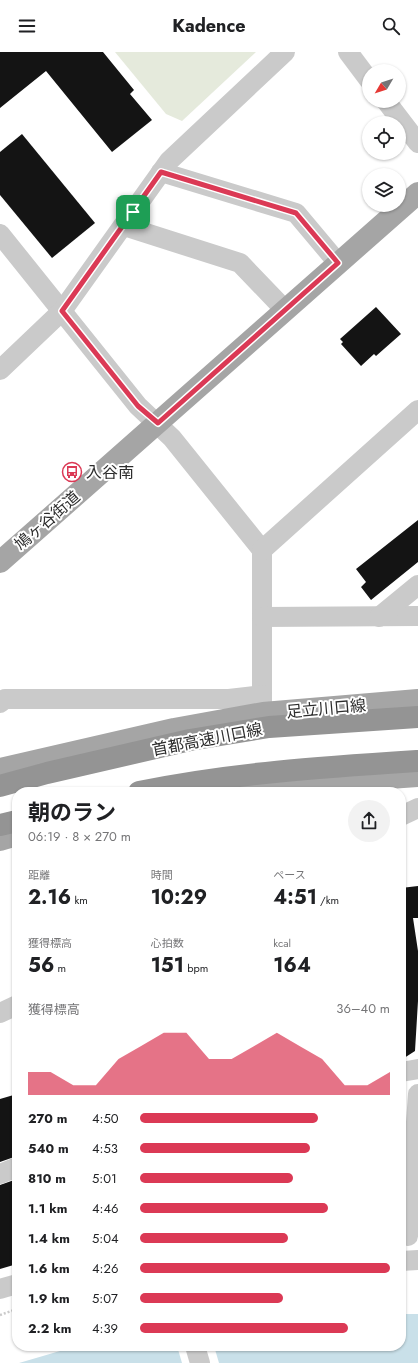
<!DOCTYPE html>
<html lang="ja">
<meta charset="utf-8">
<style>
:root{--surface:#fff;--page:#f2f2f2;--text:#202124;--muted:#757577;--accent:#db3955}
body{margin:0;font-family:Jost,"Noto Sans JP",sans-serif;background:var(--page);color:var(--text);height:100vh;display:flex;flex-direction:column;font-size:15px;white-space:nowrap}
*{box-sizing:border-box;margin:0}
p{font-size:13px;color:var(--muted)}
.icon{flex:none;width:22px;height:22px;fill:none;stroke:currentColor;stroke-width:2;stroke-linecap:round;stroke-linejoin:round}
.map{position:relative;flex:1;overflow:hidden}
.drawer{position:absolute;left:12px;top:735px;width:394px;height:564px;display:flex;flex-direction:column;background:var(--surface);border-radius:16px;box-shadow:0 1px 3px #0004}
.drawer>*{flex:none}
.needle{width:26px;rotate:231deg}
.controls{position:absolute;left:362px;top:12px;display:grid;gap:8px}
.controls a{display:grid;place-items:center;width:44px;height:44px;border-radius:50%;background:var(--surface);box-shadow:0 1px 3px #0004;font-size:20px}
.pin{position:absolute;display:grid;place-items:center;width:34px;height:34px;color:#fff;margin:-17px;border-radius:8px;box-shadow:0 2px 6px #0006}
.round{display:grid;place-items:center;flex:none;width:42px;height:42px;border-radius:21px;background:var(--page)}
.head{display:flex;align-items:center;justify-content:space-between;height:68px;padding:0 16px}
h1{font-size:22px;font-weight:700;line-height:30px}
.figures{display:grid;grid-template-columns:repeat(3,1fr);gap:6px;height:68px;padding:4px 16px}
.figures div{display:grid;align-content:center}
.figures b{font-size:20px;font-weight:700}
.figures small{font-size:11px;font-weight:400}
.figures p{font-size:11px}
.chart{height:112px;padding:8px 16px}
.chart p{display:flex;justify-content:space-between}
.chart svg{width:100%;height:72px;margin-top:4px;fill:var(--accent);opacity:.7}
ul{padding:0 16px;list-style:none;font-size:13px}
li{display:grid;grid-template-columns:64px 48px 1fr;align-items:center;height:30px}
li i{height:10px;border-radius:5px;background:var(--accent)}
header{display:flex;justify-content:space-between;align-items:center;height:52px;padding:0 16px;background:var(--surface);font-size:18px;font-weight:700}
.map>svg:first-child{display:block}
</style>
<header><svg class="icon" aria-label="menu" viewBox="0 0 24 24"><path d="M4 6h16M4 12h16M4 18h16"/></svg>Kadence<svg class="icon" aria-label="search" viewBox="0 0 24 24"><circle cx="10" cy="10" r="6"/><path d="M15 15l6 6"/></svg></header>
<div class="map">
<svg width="418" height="1311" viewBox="0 0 418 1311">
<rect width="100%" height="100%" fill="#fff"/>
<!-- green -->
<path fill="#e5eadc" d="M115 0H256L182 69 166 62Z"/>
<!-- water -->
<path fill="#c9e0e9" d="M401 1262H418V1311H19L77 1294H401Z"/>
<!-- pier -->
<path fill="#fff" d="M177 1294H214L219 1311H182Z"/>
<!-- building -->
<g fill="#141414">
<path d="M0 0H103L134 38 130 42 152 68 112 100 46 19 0 56Z"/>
<path d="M22 82 95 171 52 206 0 143V100Z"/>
<path d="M376 255 401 282 376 304 374 302 361 314 341 292 343 290 340 287Z"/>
<path d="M418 468V510L371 548 361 535 366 530 356 517Z"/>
<path d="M418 834V866H413L418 899V949L415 999 401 1008V836Z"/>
<path d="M17 1042V1104L0 1110V1047Z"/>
<path d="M17 1127V1212L0 1217V1133Z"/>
</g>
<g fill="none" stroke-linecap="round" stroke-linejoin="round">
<!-- path -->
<path stroke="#cacaca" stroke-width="2.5" stroke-dasharray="2 2" stroke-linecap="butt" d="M0 1263 17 1257"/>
<!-- minor -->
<g stroke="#cacaca" stroke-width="20">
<path d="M348 0 369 28"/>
<path d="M386 49 418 91"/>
<path d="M161 120 296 161 338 211"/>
<path d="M124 174 240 211 285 258"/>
<path d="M0 182 138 354 172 386 262 498V643"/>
<path d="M0 318 62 259 169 109 285 0"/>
<path d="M262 498 418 358"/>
<path d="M262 565 418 564"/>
<path d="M379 565 418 533"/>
<path d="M0 651 5 647H229L262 643V655"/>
<path d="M401 764 418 756"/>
<path d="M0 961 17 953"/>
<path d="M401 1020 418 1017"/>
<path d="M0 1122 17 1115"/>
<path d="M408 1184 418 1042"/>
<path d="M401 1209 418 1208"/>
<path d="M0 1237 17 1232"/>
<path d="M195 1294 200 1311"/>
</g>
<!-- major -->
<g stroke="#a5a5a5" stroke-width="22">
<path d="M0 510 418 141"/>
<path d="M0 717 174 677 263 661 418 648"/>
<path d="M218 740 276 734 418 724"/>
<path d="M0 788 17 783"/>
</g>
<!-- highway -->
<g stroke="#949494" stroke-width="22">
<path d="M139 740C231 721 325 715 418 709"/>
<path d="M0 773 17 769"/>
</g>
<!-- highway-bridge -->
<path stroke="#949494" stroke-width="22" d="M0 734 47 721 190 688 269 675 418 665"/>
</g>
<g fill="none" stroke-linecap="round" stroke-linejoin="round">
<!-- route casing -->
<g stroke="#fff" stroke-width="8">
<path id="route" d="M161 120 296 161 338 211 158 371 138 354 62 259Z"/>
</g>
<!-- route -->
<use href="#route" stroke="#db3955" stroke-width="5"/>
</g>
<!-- icons -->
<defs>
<g id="bus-ring" transform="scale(1)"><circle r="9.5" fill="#fff" stroke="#db3955" stroke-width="1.5"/><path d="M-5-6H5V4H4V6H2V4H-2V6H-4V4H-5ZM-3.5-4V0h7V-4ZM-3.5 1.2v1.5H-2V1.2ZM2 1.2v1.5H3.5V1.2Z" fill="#db3955"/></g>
</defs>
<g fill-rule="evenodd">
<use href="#bus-ring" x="72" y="420"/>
</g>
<g text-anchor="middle" stroke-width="4" stroke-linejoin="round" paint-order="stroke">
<!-- poi labels -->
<g font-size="16" fill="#2d2d2d" stroke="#fff" text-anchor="start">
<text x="86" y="426">入谷南</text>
</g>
<!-- street labels -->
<g font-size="16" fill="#2d2d2d" stroke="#fff">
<text transform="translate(47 468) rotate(-41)" y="6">鳩ヶ谷街道</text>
<text transform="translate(326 656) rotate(-5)" y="6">足立川口線</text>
<text transform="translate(207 687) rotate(-11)" y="6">首都高速川口線</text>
</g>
</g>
</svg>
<div class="controls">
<a><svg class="needle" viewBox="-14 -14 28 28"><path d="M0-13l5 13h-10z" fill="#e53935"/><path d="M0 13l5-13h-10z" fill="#757577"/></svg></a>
<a><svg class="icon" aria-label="locate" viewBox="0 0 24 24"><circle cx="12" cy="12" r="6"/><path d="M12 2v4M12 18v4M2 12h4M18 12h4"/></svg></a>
<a><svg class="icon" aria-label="layers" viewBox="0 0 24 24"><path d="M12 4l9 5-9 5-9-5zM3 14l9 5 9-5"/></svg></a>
</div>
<div class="pin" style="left:133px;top:160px;background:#1e9e55"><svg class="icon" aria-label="arrive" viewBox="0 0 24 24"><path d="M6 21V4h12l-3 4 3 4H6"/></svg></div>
<section class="drawer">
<div class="head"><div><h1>朝のラン</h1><p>06:19 · 8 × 270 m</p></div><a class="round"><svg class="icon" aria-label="share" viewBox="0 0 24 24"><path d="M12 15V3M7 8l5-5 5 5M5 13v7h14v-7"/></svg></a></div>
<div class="figures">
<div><p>距離</p><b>2.16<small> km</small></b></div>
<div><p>時間</p><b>10:29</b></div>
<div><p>ペース</p><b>4:51<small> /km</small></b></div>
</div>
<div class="figures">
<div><p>獲得標高</p><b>56<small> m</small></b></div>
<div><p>心拍数</p><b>151<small> bpm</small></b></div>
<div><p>kcal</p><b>164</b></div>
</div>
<div class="chart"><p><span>獲得標高</span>36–40 m</p>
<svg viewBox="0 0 160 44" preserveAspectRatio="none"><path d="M0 44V30L10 30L20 38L30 38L40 22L50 14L60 6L70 6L80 22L90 22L100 14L110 6L120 14L130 22L140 38L150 38L160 30V44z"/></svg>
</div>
<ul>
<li><b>270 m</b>4:50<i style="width:71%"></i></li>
<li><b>540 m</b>4:53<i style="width:68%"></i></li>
<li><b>810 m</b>5:01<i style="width:61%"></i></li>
<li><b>1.1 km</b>4:46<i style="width:75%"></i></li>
<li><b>1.4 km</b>5:04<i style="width:59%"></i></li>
<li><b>1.6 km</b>4:26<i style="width:100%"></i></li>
<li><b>1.9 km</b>5:07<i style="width:57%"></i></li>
<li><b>2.2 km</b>4:39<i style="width:83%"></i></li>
</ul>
</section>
</div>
